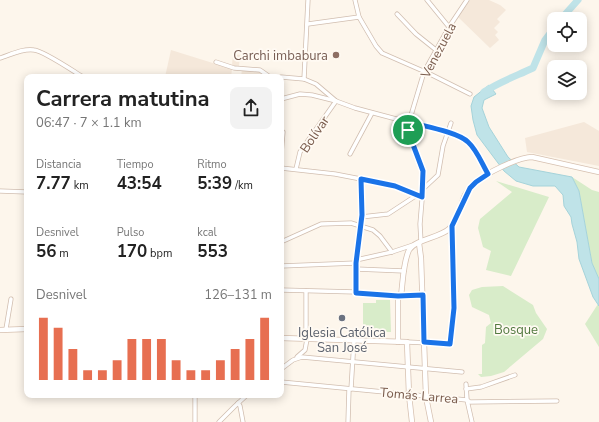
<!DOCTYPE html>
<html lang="es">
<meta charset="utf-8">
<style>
:root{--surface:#fff;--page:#f2f2f2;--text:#222;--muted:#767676;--accent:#e76f51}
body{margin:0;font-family:"Nunito Sans",sans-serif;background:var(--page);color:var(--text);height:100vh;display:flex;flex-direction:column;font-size:15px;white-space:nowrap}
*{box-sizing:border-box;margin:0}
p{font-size:13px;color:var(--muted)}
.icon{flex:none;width:22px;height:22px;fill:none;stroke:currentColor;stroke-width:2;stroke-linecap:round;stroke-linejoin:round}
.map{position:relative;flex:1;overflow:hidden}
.drawer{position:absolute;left:24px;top:74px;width:260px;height:324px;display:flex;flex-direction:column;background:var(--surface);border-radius:8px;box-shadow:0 2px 10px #0003}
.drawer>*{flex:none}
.controls{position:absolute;left:547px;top:12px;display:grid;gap:8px}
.controls a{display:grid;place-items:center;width:40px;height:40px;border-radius:8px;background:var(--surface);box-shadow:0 2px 10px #0003;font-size:20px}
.pin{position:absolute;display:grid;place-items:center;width:34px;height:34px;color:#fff;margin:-17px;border:2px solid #fff;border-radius:50%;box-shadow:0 1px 4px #0007}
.round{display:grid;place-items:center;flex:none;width:42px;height:42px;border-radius:8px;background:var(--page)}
.headline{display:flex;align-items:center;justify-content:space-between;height:68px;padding:0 12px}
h1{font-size:22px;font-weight:700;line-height:30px}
.metrics{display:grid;grid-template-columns:repeat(3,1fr);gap:6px;height:68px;padding:4px 12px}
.metrics div{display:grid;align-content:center}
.metrics b{font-size:17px;font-weight:700}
.metrics small{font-size:11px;font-weight:400}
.metrics p{font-size:11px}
.chart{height:112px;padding:8px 12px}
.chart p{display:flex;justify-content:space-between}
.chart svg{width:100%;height:72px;margin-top:4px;stroke:var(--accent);stroke-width:6}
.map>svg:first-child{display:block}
</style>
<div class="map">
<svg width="599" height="422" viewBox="0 0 599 422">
<rect width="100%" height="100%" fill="#fdf6ec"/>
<!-- residential -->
<g fill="#f5e8da">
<path d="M470 0H489L500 5 506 10 497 19 500 22 494 28 498 32 495 35 499 40 490 48 458 17Z"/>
<path d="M171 50 232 69 231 77H165Z"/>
<path d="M233 54 240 55 239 66 232 65Z"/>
<path d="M242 69 261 72 263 73V75L260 77H241Z"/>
<path d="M584 122 599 131V166L527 152 525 138Z"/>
</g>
<!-- green -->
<g fill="#d8ecc9">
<path d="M572 177 592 190 599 192V279L592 263 579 191Z"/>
<path d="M496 181 549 197 511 276 486 270 491 251 483 247 478 228 480 219 512 192Z"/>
<path d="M503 286 533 305 536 313 547 329 543 339 504 372 491 376 481 377 478 374H482V345L485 343 486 327 491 323 489 315 472 307 469 295 472 290 482 287Z"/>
<path d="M376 300H390L391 332H378L377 328 363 329V303H376Z"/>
<path d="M598 304 599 306V347L585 324Z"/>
</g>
<!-- water -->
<path fill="#bfe3e8" stroke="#a5d3da" d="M489 85 496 94 484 100 482 108 489 127 508 157 519 167 572 177 579 191 592 263 599 279V306L593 297 579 259 577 242 572 224 571 217 564 206 563 195 555 186H533L516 181 504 171 477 135 473 120 471 106 474 97Z"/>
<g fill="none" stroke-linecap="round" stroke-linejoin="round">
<!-- river -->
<g stroke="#bfe3e8" stroke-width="7">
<path d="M561 19 578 0"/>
<path d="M484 92C499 82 516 76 533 68L545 40 554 28"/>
</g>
<!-- street casing -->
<g stroke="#d1beb0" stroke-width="5">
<g id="street">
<path d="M355 0 359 17 376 46 382 53 430 74 470 94"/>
<path d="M427 0 449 27"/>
<path d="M397 14 416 34 436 50"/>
<path d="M308 24 359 17"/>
<path d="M0 58C10 55 23 48 34 50 44 51 73 71 83 77"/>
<path d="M216 62 234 68 260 70 270 77"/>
<path d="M281 77 304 79 316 84 336 101 355 108 460 136 471 145 488 174"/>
<path d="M304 79 308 0"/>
<path d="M281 99 300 94 312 95 336 101 300 152 296 169"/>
<path d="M350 154 372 113"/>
<path d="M281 155 283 132"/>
<path d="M281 168 335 174 392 185 422 197"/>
<path d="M423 189 438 175 443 146 451 123"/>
<path d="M0 191 27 192"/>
<path d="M361 217 388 214 417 195"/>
<path d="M281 242 321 224 351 223 373 230 380 236 392 252"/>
<path d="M421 242 420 224 424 176 420 162 409 135V122L424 72 449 27 467 0"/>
<path d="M356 260 392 252 413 245"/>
<path d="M281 266 356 263"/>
<path d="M356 269 404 271"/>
<path d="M281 290 356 292V293L398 295H423"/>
<path d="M356 292V263L362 215 361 179"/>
<path d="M6 329 11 299"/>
<path d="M306 339V291"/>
<path d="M407 342 450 344 454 308 452 226"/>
<path d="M297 357 305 350 307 339"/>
<path d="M281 369 293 360 302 357 462 372"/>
<path d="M281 382 467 400 470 402 557 401"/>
<path d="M466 384 467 400 472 422"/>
<path d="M351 389 354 340"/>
<path d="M466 389 481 387 515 375"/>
<path d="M238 403 240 406 243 422"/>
<path d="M195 422V395"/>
<path d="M219 422 235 406 247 395"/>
<path d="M348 422 349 389"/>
</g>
</g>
<!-- secondary casing -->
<g stroke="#d6c0b0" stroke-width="6">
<g id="secondary">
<path d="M419 243 421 258 426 397 431 422"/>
<path d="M0 330 27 329"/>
<path d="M281 338 407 342 409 395 412 422"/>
<path d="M398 342V295L401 296C403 281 403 263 409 250 416 239 439 238 449 229 458 221 460 206 465 195 467 191 470 187 474 183 485 174 518 157 532 157L599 172"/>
</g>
</g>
<!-- street -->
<use href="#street" stroke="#fff" stroke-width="3.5"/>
<!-- secondary -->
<use href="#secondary" stroke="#fff" stroke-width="4.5"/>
</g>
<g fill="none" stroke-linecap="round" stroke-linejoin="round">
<!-- route casing -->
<g stroke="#fff" stroke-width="8">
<path id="route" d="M409 122C423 126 458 132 468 142 477 150 482 164 488 174L476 182 470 188 452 226 454 308 450 344 424 342 423 295 398 296 356 293V263L362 215 361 179 395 186 422 197 423 171 409 134Z"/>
</g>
<!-- route -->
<use href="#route" stroke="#1a73e8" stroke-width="5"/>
</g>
<!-- markers -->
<circle fill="#8d6e63" stroke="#fffaf3" stroke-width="1.5" cx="336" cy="55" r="4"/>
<circle fill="#6b7280" stroke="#fffaf3" stroke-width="1.5" cx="342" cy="318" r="4"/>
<g text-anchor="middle" stroke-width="3.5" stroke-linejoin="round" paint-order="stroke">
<!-- street labels -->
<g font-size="13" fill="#7a5c4d" stroke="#fffaf3">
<text transform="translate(438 50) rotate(-62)" y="5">Venezuela</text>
<text transform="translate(314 134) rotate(-56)" y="5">Bolívar</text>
<text transform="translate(419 395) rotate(5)" y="5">Tomás Larrea</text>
</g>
<!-- education labels -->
<g font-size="13" fill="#785e54" stroke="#fffaf3" text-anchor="end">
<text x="328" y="60">Carchi imbabura</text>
</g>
<!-- park labels -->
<g font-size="13" fill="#537a41" stroke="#fffaf3">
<text x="516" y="334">Bosque</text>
</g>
<!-- worship labels -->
<g font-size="13" fill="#5b616d" stroke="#fffaf3">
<text x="342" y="337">Iglesia Católica<tspan x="342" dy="15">San José</tspan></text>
</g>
</g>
</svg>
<div class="controls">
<a><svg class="icon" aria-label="locate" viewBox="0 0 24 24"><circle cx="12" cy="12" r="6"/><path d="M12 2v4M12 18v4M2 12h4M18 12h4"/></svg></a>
<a><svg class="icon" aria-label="layers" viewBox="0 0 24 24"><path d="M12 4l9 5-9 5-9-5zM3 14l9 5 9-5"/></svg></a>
</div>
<div class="pin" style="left:408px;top:130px;background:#1e9e55"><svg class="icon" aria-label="arrive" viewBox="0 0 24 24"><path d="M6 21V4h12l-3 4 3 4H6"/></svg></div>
<section class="drawer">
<div class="headline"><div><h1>Carrera matutina</h1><p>06:47 · 7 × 1.1 km</p></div><a class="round"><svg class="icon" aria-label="share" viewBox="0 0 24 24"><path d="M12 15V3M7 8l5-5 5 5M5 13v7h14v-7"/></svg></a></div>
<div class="metrics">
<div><p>Distancia</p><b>7.77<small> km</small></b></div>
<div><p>Tiempo</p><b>43:54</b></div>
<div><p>Ritmo</p><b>5:39<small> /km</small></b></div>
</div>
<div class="metrics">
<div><p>Desnivel</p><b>56<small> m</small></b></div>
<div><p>Pulso</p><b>170<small> bpm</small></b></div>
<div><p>kcal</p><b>553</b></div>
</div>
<div class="chart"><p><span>Desnivel</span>126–131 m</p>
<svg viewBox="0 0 160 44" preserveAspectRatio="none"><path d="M5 44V6M15 44V12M25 44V25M35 44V38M45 44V38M55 44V32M65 44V19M75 44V19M85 44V19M95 44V32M105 44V38M115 44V38M125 44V32M135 44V25M145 44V19M155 44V6"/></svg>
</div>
</section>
</div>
